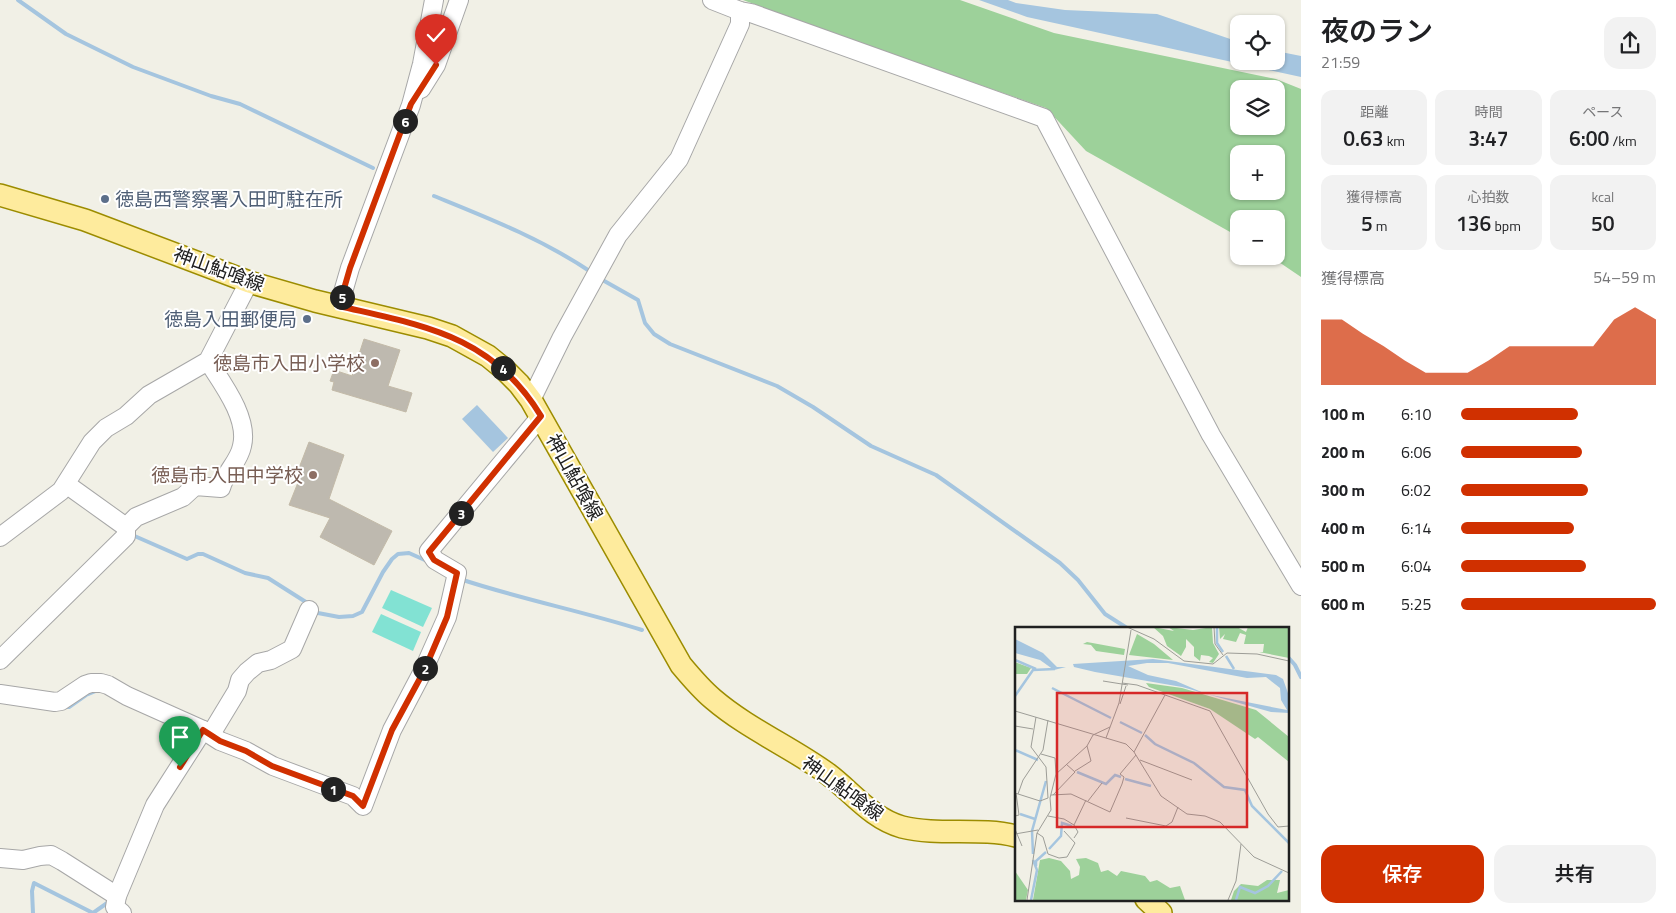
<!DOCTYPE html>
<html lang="ja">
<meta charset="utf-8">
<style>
:root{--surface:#fff;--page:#f2f2f2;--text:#202124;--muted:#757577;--accent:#d03000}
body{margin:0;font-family:"Titillium Web","Noto Sans JP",sans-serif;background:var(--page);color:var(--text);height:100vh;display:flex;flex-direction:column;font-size:19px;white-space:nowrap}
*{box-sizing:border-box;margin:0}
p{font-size:16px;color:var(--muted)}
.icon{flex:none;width:28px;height:28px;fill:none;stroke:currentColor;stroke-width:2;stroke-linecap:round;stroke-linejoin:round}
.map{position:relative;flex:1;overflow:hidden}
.side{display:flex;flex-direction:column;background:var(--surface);width:375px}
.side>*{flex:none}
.controls{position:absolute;left:1230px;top:15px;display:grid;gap:10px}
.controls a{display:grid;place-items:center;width:55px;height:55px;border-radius:10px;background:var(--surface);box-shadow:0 1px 4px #0004;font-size:25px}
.pin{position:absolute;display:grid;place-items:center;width:42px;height:42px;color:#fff;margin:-51px -21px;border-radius:50% 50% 50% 0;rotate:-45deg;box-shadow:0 0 5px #0007}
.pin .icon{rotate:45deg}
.km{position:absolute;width:25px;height:25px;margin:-12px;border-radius:50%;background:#222;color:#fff;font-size:14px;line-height:25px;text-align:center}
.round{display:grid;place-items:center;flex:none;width:52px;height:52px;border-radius:15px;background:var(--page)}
.head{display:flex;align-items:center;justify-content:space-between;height:85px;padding:0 20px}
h1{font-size:28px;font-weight:600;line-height:38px}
.stats{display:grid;grid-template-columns:repeat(3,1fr);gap:8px;height:85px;padding:5px 20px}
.stats div{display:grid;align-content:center;border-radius:12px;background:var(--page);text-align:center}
.stats b{font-size:21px;font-weight:600}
.stats small{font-size:14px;font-weight:400}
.stats p{font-size:14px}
.chart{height:140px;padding:10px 20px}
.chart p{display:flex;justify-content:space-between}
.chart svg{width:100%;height:90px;margin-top:5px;fill:var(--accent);opacity:.7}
.cta{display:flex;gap:10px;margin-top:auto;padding:10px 20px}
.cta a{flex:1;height:58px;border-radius:15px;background:var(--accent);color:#fff;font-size:20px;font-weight:600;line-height:58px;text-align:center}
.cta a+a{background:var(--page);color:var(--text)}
ul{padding:0 20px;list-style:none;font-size:16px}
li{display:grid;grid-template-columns:80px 60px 1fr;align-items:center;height:38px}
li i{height:12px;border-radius:6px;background:var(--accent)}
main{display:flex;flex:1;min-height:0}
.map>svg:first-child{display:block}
</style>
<main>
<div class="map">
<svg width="1301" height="913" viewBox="0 0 1301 913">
<rect width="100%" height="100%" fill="#f1f0e6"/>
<!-- forest -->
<path fill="#9dd19a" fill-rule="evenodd" d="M743 0H960L1054 33 1276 79 1301 89V277L1270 256H1276V219H1239V237L1086 151 1046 108 843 37ZM1239 89H1276V126H1239ZM1239 154H1276V191H1239Z"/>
<!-- pitch -->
<g fill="#82e2d3">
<path d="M391 590 432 608 423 627 382 608Z"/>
<path d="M381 614 421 632 413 651 372 632Z"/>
</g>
<!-- water -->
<g fill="#a5c5df">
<path d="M979 0H1008L1016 3 1065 10 1157 14 1239 42V61H1276V51L1301 56V77L1027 17Z"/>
<path d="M477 405 508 438 493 452 462 419Z"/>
</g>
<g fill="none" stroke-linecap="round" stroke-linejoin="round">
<!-- stream -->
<g stroke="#a5c5df" stroke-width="4">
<path d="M18 0 66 34 133 67 211 96 240 104 373 168"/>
<path d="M434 196C488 218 542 239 591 272"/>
<path d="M599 278 638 300 645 323 654 334 670 344 777 386 813 407 871 446 936 475 1060 563 1078 580 1105 614 1127 628"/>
<path d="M130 534 187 559 198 554H203L245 573 268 578 309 604"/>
<path d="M460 579C520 599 582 611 642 630"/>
<path d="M314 609 318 613 339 617 353 616 362 612 383 572 392 559 398 554 409 553 427 561"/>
<path d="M1287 656 1295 665 1301 677"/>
<path d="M64 707H69L86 695 98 690"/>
<path d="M33 913 32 891 34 883 93 913 110 901"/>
</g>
</g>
<!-- building -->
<g fill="#beb9af" stroke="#c3baa8">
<path d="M364 339 400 350 388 386 412 393 406 412 332 390 334 382 330 381 334 370 352 376Z"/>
<path d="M309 442 344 455 329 499 392 531 374 565 320 537 330 518 289 505 303 470 299 468Z"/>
</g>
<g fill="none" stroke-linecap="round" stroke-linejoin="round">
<!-- minor casing -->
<g stroke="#a7a7a7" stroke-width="20">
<g id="minor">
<path d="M712 0 740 11 751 13 1044 118 1211 435 1301 586"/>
<path d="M421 89 436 65 459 0"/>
<path d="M339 306 350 268 411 105 422 64 434 0"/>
<path d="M531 400 562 337 618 235 679 159 740 24V11"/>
<path d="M126 527 136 517 183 497 195 486 221 488C225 472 239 462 242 446 249 418 222 383 208 361"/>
<path d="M0 537 61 491 92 442 106 428 126 416 149 395 208 361 249 282"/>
<path d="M0 660 126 536V527L66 484"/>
<path d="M0 694 55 702 61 701 85 685 91 683H101L108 685 127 696 203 730 220 741 246 751 273 766 353 796 363 806 392 730 423 671 447 617 457 573 435 560 429 551 541 416"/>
<path d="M211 734 237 691 240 680 247 672 258 663 271 660 292 649 309 610"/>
<path d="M0 858 23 860 40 856 51 855 62 861 117 896"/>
<path d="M122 913 115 907 117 896 155 805 203 730"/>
</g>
</g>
<!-- major casing -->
<g stroke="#9c8c00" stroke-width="24">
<g id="major">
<path d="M0 195 85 220 249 282 315 301 428 328 452 336 488 356 504 369 519 384 531 400 681 665C691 677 701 689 713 699 748 729 791 747 828 774 852 792 872 819 902 827 939 836 979 827 1016 836"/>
<path d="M1146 899 1161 913"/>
</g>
</g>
<!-- minor -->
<use href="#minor" stroke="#fff" stroke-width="18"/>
<!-- major -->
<use href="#major" stroke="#feeb9d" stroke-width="21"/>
</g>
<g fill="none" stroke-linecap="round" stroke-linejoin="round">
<!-- route casing -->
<g stroke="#fff" stroke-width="10">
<path id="route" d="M180 767 203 730 220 741 246 751 272 766 353 796 363 806 392 730 424 671 447 617 457 573 434 560 429 552 541 416C492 335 424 326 339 306L350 268 411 104 436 65"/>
</g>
<!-- route -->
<use href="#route" stroke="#d03000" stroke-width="6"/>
</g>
<!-- markers -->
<g fill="#5c6f8a" stroke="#fff" stroke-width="2">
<circle cx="105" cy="199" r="5"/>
<circle cx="307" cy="319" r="5"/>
</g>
<g fill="#8d6e63" stroke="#fff" stroke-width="2">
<circle cx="375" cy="363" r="5"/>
<circle cx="313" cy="475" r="5"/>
</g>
<g text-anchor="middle" stroke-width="4" stroke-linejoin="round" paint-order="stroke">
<!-- service labels -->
<g font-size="19" fill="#4e5e75" stroke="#fff" text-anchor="start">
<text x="115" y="206">徳島西警察署入田町駐在所</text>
<text x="297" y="326" text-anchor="end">徳島入田郵便局</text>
</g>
<!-- street labels -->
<g font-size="19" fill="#202020" stroke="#fff">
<text transform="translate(219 269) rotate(20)" y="7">神山鮎喰線</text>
<text transform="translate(575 477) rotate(61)" y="7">神山鮎喰線</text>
<text transform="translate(843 788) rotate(36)" y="7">神山鮎喰線</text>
</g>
<!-- education labels -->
<g font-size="19" fill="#785e54" stroke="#fff" text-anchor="end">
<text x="365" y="370">徳島市入田小学校</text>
<text x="303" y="482">徳島市入田中学校</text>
</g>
</g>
<!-- overview -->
<g transform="translate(1015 627)">
<rect width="274" height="274" fill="#f1f0e6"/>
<path d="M138 0 159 4 153 0 178 3 197 0 198 16 204 27 198 36 194 35 198 31 194 29 186 28 185 34 179 29V20L171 12V20L166 29 152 19 148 9ZM204 0H222L231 5 233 0 274 1V31L244 25H248L249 17H229L231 8 225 6 221 15 208 12 210 7 205 12ZM122 7 139 17 158 33 114 28ZM72 15 110 22 109 28 81 24 76 18 68 17ZM0 35 16 41 12 47H0ZM131 56 167 61 241 83 274 110V135L243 110 240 112 195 82 134 60ZM34 231 46 234 55 244 56 252 64 248 65 240 61 232 71 231 83 236 86 245 93 243 102 249 106 244 130 249 135 255 142 253 155 261 165 259 170 273H18L25 233ZM0 244 13 263 11 273H0ZM252 253H265L262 266 274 263V273H216L219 264 226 257 243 259Z" fill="#9dd19a"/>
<path d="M0 12 28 26 42 40H51L39 43 25 33 0 26ZM138 32 261 48 268 52 274 69V86L256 85 167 60 80 45 59 40 58 37ZM132 36H153L232 51 251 50 265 61 266 73 272 83 191 67 161 54 133 48 113 39Z" fill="#a5c5df" fill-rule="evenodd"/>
<path fill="none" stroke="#a5c5df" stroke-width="2.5" d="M202 0V16L208 25M211 29 219 42M0 33 21 42M37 61 96 91M0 69 18 43 40 42M105 95 127 106M130 108 140 117 179 136 209 160 230 163 237 179 274 216M0 123 23 133M62 145 91 157 100 148 106 150M110 152 136 159M5 187 20 192M34 222 46 209 47 196 57 199M18 227 17 204 31 154M21 239V234L31 225M16 273 22 243 18 233M221 273 225 260 240 266 253 259 267 244"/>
<path fill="none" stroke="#9d9d97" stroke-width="1" d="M112 0 139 12 169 34 198 37 212 26 242 27 274 34M199 0 200 17 208 28M88 54 113 58M107 56 122 58 195 84 253 187 263 200 274 199M105 77 111 59M0 84 111 117 119 125 146 169 172 187 190 189 205 195 239 230 274 246M21 90 16 120 31 140 33 171M0 99 18 102M91 111 104 76 116 3M119 125 150 68M26 127 40 131 41 147M125 133 177 153M60 144 76 134 72 119M0 166 25 174 33 171M3 167 8 153 28 123 33 93M36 168 56 167 95 185 107 157 109 150 105 147 121 128M38 168 60 145 51 137M73 174 87 156M0 189 4 188 1 166M33 189 49 192 59 198M111 191 151 199 157 195 163 180M0 202 7 219M22 206 28 210 33 227 44 231 52 230 60 216 49 204M0 207 23 203M59 211 63 205 59 198 71 173M12 273 22 206 36 183 35 171 41 147 72 119 78 108 95 100M213 273 221 254 226 217"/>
<path fill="#d62828" fill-opacity="0.15" stroke="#d62828" stroke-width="2.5" d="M42 66H232V200H42Z"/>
<rect width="274" height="274" fill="none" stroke="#202020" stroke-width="2.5"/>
</g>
</svg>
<div class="controls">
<a><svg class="icon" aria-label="locate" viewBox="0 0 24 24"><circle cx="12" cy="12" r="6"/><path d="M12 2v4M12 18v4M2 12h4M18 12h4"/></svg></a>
<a><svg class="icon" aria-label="layers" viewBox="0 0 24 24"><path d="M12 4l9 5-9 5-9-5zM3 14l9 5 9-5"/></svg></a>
<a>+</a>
<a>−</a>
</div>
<div class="pin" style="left:180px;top:767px;background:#1e9e55"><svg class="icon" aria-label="arrive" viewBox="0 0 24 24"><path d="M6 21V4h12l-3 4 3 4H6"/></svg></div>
<div class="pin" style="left:436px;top:65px;background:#d93025"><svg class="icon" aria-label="check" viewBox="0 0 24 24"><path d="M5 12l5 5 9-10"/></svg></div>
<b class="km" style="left:333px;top:789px">1</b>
<b class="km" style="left:425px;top:668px">2</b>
<b class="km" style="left:461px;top:513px">3</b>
<b class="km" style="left:503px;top:368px">4</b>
<b class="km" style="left:342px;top:297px">5</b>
<b class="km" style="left:405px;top:121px">6</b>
</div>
<section class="side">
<div class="head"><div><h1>夜のラン</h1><p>21:59</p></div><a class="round"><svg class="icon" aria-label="share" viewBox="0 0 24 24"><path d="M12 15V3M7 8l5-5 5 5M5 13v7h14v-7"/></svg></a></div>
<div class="stats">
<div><p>距離</p><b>0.63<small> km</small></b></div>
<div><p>時間</p><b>3:47</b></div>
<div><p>ペース</p><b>6:00<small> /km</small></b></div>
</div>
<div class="stats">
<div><p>獲得標高</p><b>5<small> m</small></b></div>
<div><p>心拍数</p><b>136<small> bpm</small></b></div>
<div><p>kcal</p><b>50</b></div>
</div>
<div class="chart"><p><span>獲得標高</span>54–59 m</p>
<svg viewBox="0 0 160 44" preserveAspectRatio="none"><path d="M0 44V12L10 12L20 19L30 25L40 32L50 38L60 38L70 38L80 32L90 25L100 25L110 25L120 25L130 25L140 12L150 6L160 12V44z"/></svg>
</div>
<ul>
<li><b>100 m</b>6:10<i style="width:60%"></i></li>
<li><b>200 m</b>6:06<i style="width:62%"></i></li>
<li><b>300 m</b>6:02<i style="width:65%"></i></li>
<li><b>400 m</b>6:14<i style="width:58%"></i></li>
<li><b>500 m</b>6:04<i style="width:64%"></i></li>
<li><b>600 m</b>5:25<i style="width:100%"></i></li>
</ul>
<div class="cta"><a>保存</a><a>共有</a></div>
</section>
</main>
